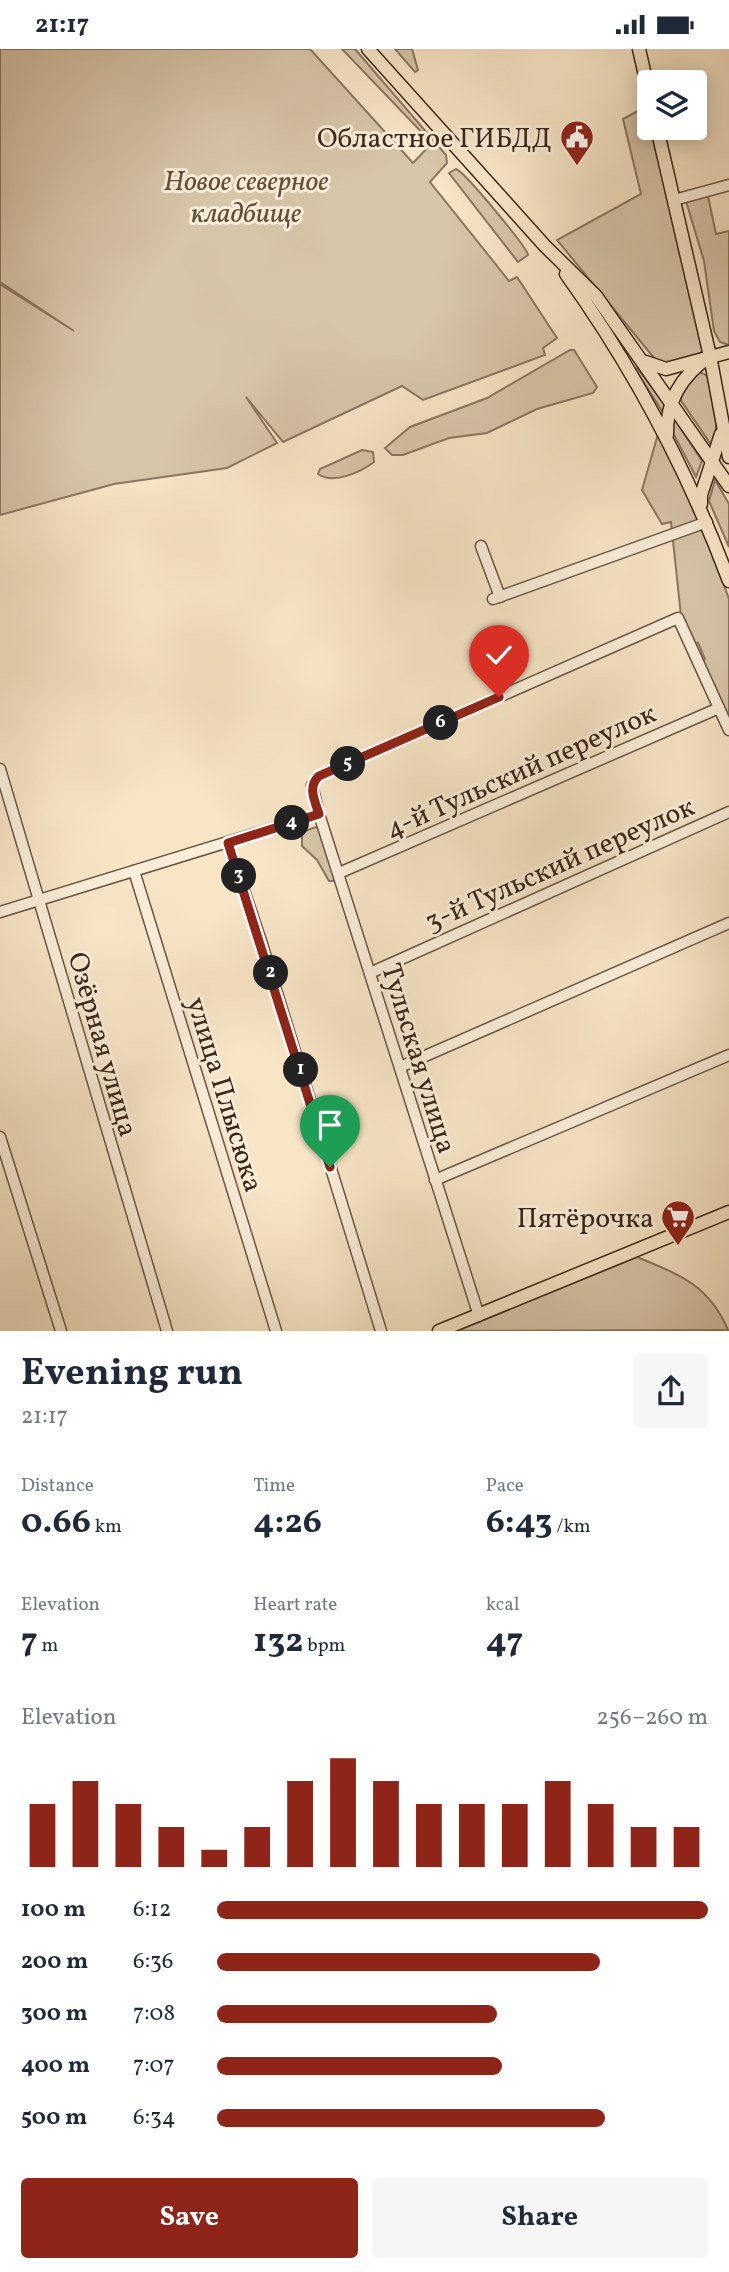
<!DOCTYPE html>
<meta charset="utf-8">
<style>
:root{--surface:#fff;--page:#f6f6f7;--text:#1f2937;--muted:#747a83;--accent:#8f2418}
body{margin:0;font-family:Vollkorn,serif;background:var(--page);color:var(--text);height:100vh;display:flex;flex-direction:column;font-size:26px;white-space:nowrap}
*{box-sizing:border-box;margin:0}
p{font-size:23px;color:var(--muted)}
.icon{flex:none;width:38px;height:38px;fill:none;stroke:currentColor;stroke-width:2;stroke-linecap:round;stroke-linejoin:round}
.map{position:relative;height:1282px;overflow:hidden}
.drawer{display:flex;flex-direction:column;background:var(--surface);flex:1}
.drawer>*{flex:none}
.tools{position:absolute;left:637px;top:21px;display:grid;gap:14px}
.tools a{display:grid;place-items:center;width:70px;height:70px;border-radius:7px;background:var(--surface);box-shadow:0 4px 18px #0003;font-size:35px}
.pin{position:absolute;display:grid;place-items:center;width:60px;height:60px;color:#fff;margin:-72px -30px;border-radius:50% 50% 50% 0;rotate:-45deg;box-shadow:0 0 7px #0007}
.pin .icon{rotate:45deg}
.km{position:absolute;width:35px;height:35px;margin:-18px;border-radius:50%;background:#222;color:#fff;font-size:19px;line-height:35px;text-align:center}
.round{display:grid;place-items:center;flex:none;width:74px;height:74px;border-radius:7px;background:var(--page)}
.head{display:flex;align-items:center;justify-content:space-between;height:119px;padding:0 21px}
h1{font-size:38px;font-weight:700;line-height:52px}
.metrics{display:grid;grid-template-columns:repeat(3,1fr);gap:10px;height:119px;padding:7px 21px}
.metrics div{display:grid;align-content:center}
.metrics b{font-size:35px;font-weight:700}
.metrics small{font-size:19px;font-weight:400}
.metrics p{font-size:19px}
.chart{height:196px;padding:14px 21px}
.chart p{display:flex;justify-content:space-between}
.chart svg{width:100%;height:126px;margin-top:7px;stroke:var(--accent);stroke-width:6}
.button{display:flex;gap:14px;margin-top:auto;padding:14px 21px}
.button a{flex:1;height:80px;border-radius:7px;background:var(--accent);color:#fff;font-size:28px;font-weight:700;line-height:80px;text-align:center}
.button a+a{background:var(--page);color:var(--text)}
ul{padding:0 21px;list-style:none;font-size:23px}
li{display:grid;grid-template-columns:112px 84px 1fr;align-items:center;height:52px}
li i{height:18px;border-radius:9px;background:var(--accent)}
.status{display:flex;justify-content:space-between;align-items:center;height:49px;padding:0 35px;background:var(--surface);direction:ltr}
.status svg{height:19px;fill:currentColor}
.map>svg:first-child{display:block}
</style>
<div class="status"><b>21:17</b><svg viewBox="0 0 49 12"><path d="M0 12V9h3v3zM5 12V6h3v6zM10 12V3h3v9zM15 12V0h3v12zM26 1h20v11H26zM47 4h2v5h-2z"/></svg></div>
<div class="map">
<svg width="729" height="1282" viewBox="0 0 729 1282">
<rect width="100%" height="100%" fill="#f7e5c6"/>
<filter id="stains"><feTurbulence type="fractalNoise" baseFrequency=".00286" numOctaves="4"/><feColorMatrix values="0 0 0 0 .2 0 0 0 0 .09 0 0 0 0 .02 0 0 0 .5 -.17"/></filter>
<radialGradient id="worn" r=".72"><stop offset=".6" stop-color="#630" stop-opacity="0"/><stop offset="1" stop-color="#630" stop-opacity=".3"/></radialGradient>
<!-- green -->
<g fill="#d7c5a9" stroke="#8a7661" stroke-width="2">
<path d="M0 0H310L413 114 432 94 342 0H355L446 106 447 114 430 133 509 232 517 228 557 289 543 299 545 306 423 351 402 337 283 393 246 348 277 394 227 419 114 435 0 466V235L74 282 0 233Z"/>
<path d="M395 0H412L418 21 415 23Z"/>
<path d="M647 57 703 302C693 313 673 315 659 315L557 191 641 145 623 70Z"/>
<path d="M456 120C466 124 528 200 528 206L518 213 449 124Z"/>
<path d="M708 147 716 185 729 182V296L720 293 714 282 704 212 686 152Z"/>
<path d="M570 301H574L597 338 593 344 537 360 487 384 449 389 403 406H392L385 399 410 378 487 349Z"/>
<path d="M637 319 666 357 664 365 635 320Z"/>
<path d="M700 323 707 327C713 345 721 380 712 397L680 350 685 337Z"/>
<path d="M673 368 702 412 696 428 672 382Z"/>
<path d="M658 385 700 471 729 550V677L701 613 705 610 698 594 693 595 681 567 671 473 662 475 642 441Z"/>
<path d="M362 401 373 403 374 413C361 423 333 436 318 425L320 420Z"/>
<path d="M715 431 729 455V498L709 452Z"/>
<path d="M316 778 320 781 335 830 333 832H329L317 811 302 797V783Z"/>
<path d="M637 1208C680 1226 709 1236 728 1281L457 1282Z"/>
</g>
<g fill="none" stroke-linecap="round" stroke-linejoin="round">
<!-- minor casing -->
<g stroke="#6b5644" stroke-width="13">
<g id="minor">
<path d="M674 151 729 136"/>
<path d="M481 497 500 548"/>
<path d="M493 550 707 473"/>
<path d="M0 720 167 1282"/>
<path d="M319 765 479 1267"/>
<path d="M228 794 261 892 381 1282"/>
<path d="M134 822 276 1282"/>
<path d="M339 824 719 659"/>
<path d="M0 863 319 765 312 736 319 727 678 569 729 681"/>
<path d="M370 924 729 763"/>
<path d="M400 1018 729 874"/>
<path d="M0 1088 61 1282"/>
<path d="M435 1131 729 1006"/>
</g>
</g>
<!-- major casing -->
<g stroke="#3c2719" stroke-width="15">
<g id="major">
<path d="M368 0 545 197 596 247 729 437"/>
<path d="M639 0 649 44"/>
<path d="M657 79 710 307 729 408"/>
<path d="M566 225C634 320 688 422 729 532"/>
<path d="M646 313 666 320 729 303"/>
<path d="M667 386C666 352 682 326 710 307"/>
<path d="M701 455V446L721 385"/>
<path d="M439 1282 729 1163"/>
</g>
</g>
<!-- minor -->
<use href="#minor" stroke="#faeeda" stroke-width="10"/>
<!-- major -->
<use href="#major" stroke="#f7e5c6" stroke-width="12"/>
</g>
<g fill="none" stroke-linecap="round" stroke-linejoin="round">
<!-- route casing -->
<g stroke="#fff" stroke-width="14">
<path id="route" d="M330 1118 228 794 319 765C315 752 307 738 319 727L499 648"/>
</g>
<!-- route -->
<use href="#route" stroke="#8f2418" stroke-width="9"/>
</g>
<!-- icons -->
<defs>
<g id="civic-pin" transform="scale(1.75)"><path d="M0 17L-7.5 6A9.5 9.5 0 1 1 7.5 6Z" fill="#8f2418" stroke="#faeeda"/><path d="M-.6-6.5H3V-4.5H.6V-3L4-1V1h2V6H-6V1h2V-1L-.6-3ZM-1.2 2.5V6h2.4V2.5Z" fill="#fff"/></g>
<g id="supermarket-pin" transform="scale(1.75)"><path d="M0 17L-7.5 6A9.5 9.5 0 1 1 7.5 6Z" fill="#8f2418" stroke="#faeeda"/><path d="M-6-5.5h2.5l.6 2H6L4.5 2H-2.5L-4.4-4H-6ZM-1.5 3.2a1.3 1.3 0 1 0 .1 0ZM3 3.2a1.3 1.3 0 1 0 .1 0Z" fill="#fff"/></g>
</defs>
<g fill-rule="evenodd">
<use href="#civic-pin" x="577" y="88"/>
<use href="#supermarket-pin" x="678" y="1168"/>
</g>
<g text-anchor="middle" stroke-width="6" stroke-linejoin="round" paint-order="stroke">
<!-- poi labels -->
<g font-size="28" fill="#3c2719" stroke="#faeeda" text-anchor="end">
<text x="552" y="98">Областное ГИБДД</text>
<text x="654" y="1178">Пятёрочка</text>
</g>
<!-- park labels -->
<g font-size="28" font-style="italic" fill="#634e3d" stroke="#faeeda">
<text x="246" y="141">Новое северное<tspan x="246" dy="32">кладбище</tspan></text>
</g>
<!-- street labels -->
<g font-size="28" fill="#3c2719" stroke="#faeeda">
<text transform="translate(520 721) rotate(-24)" y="10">4-й Тульский переулок</text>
<text transform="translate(559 814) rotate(-24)" y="10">3-й Тульский переулок</text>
<text transform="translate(104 995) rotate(74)" y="10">Озёрная улица</text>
<text transform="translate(420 1009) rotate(73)" y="10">Тульская улица</text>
<text transform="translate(226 1045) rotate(73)" y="10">улица Плысюка</text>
</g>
</g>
<rect width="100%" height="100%" filter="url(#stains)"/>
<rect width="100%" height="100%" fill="url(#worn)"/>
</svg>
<div class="tools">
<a><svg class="icon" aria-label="layers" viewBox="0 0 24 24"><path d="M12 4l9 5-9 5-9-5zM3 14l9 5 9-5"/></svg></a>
</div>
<div class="pin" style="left:330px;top:1118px;background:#1e9e55"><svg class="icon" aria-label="arrive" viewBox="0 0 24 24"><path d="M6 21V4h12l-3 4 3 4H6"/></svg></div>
<div class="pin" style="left:499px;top:648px;background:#d93025"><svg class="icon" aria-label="check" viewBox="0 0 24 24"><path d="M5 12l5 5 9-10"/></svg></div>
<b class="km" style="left:301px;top:1021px">1</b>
<b class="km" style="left:271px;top:924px">2</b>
<b class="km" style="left:239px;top:827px">3</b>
<b class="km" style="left:292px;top:774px">4</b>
<b class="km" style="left:348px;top:715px">5</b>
<b class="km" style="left:441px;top:674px">6</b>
</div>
<section class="drawer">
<div class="head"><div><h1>Evening run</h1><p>21:17</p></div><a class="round"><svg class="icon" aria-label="share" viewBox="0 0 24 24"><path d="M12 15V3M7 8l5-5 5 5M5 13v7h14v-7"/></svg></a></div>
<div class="metrics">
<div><p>Distance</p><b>0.66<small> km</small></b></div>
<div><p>Time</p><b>4:26</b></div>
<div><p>Pace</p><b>6:43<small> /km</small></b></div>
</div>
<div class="metrics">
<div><p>Elevation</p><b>7<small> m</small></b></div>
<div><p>Heart rate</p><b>132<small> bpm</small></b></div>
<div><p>kcal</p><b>47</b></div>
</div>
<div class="chart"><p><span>Elevation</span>256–260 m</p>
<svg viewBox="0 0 160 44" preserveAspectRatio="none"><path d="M5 44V22M15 44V14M25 44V22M35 44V30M45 44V38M55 44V30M65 44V14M75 44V6M85 44V14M95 44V22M105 44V22M115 44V22M125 44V14M135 44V22M145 44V30M155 44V30"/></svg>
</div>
<ul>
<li><b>100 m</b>6:12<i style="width:100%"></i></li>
<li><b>200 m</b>6:36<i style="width:78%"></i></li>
<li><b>300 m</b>7:08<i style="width:57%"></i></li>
<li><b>400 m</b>7:07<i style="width:58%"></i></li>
<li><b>500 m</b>6:34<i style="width:79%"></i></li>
</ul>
<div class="button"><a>Save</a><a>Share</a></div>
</section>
